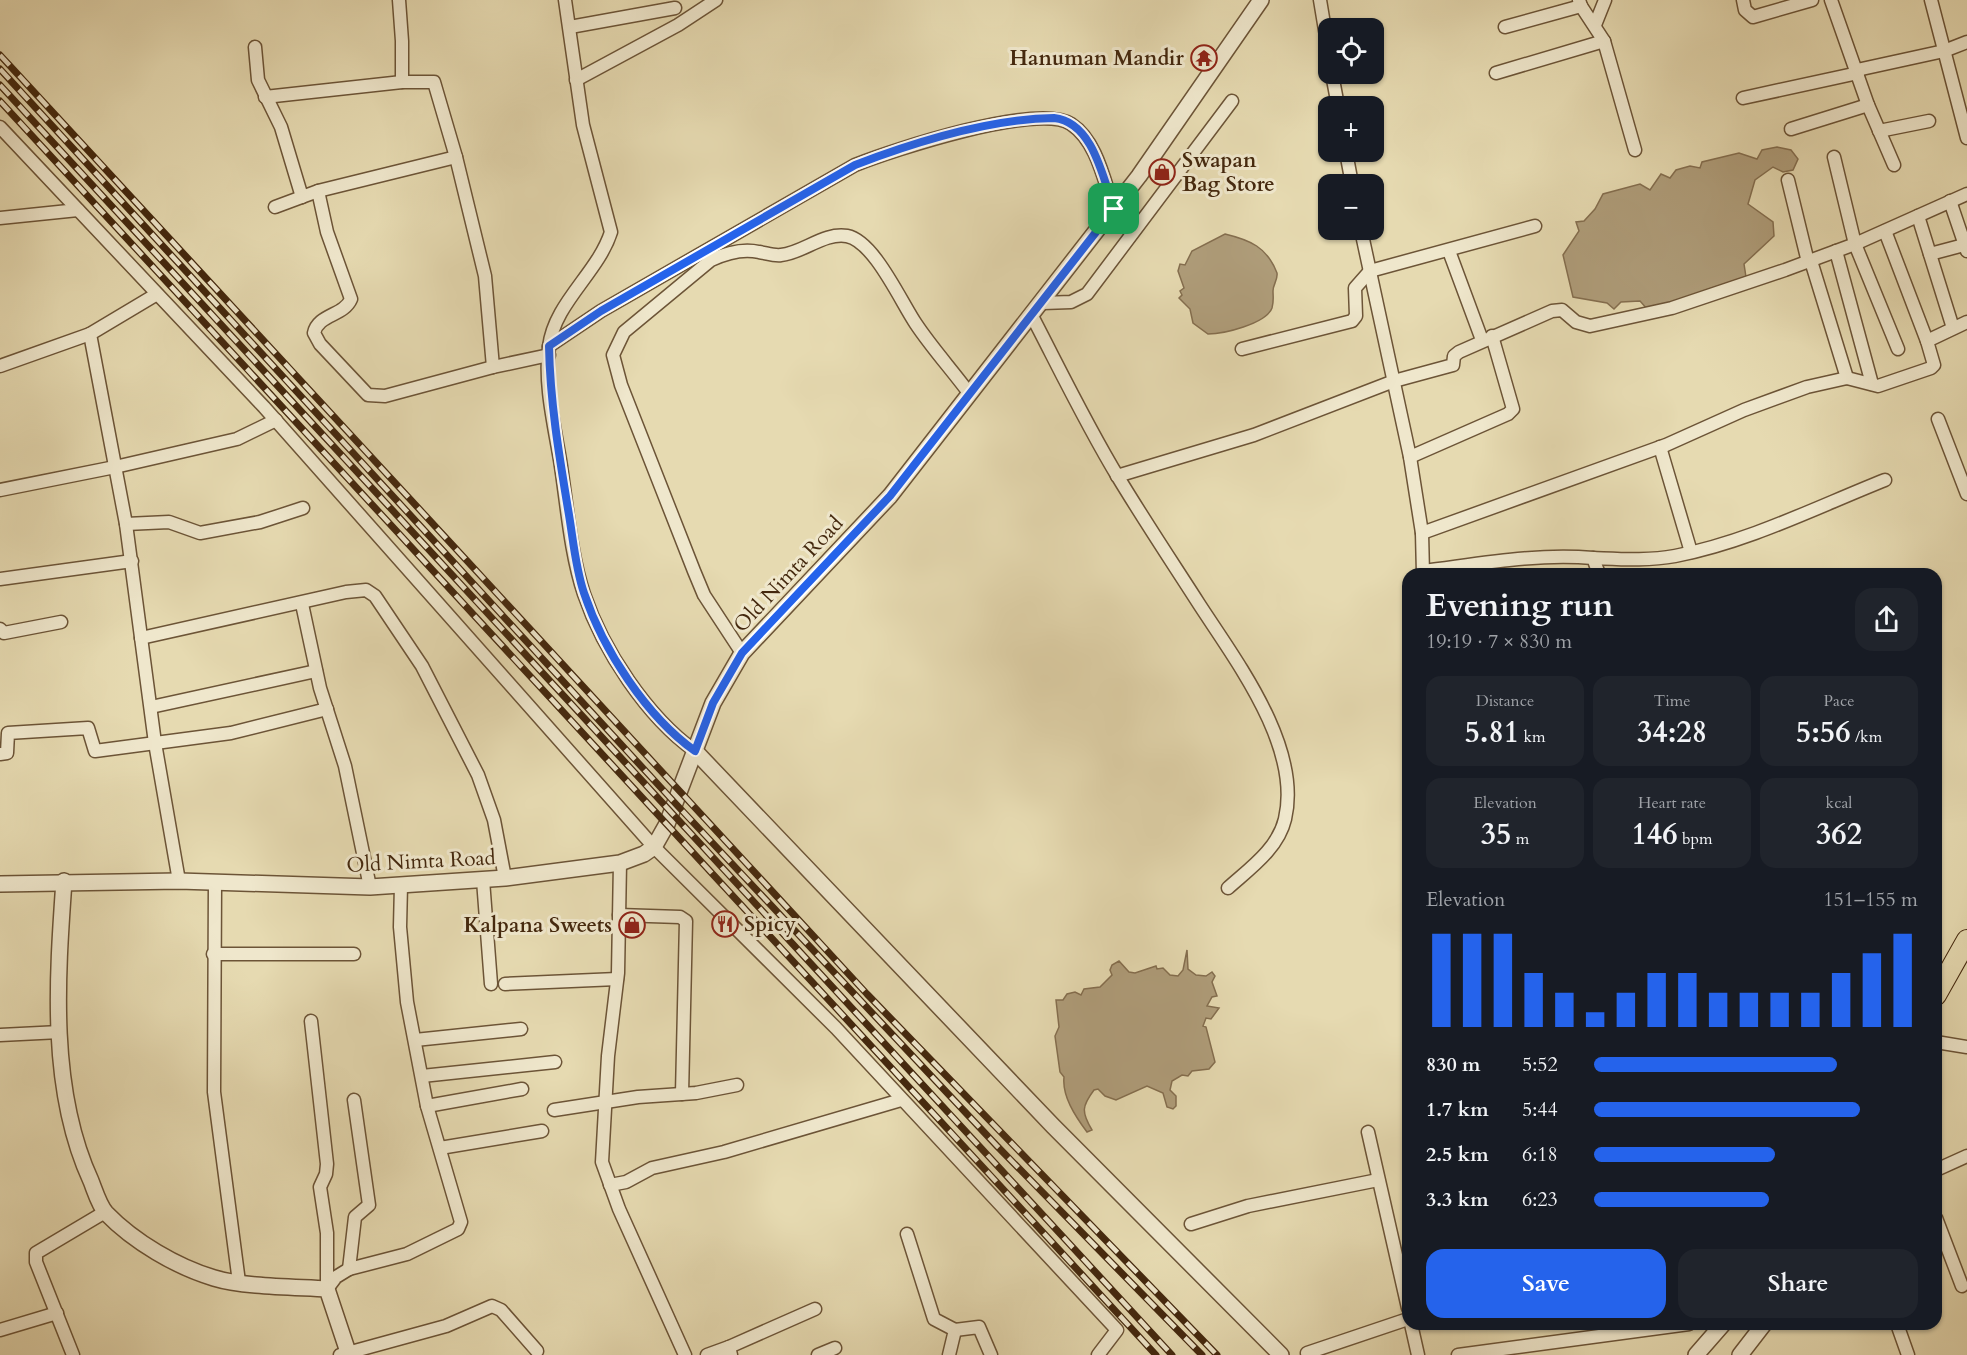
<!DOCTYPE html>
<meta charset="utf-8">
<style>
:root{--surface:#171b24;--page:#20242c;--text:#f1f3f6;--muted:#9ea1a6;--accent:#2563eb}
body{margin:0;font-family:Cardo,serif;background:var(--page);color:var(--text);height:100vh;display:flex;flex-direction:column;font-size:22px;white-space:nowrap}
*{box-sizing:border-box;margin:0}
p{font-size:20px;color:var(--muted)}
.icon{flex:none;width:33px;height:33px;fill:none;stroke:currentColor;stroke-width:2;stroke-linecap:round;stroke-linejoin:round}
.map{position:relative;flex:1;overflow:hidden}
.drawer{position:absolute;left:1402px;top:568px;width:540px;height:762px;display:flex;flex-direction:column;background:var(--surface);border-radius:18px;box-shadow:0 2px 4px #0004}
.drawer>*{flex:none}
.tools{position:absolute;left:1318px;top:18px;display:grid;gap:12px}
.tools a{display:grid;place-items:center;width:66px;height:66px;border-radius:12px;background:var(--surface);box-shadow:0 2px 4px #0004;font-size:30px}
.pin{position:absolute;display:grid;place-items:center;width:51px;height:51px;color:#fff;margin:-26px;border-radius:12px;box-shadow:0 3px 9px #0006}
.round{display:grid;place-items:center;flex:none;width:63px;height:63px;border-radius:18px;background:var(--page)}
.head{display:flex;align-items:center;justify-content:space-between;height:102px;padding:0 24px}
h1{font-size:33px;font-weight:600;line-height:45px}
.figures{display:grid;grid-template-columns:repeat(3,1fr);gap:9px;height:102px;padding:6px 24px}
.figures div{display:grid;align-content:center;border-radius:15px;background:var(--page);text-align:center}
.figures b{font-size:30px;font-weight:600}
.figures small{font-size:16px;font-weight:400}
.figures p{font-size:16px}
.chart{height:168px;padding:12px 24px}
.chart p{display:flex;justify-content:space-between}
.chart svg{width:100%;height:108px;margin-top:6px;stroke:var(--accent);stroke-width:6}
.button{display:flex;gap:12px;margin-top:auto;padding:12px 24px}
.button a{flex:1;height:69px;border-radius:18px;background:var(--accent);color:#fff;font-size:24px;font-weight:600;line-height:69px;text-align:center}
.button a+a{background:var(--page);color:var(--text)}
ul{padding:0 24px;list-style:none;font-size:20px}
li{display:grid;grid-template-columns:96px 72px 1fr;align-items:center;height:45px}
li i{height:15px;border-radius:8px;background:var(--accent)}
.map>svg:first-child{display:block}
</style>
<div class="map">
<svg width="1967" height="1355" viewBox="0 0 1967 1355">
<rect width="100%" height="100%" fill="#e6dab1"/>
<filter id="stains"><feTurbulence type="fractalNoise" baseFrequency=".00333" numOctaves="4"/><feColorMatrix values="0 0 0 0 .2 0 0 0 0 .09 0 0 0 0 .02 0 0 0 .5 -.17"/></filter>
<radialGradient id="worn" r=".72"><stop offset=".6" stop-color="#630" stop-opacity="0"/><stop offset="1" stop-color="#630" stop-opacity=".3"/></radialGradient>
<!-- water -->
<g fill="#af9d7a" stroke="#846e4f" stroke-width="1.5">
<path d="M1777 147 1791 150 1798 159 1793 170 1783 172 1773 167 1755 180 1748 204 1773 222 1774 236 1744 264 1746 277 1736 283 1732 281 1731 285 1648 310 1640 301 1621 302 1614 309 1607 303 1573 297 1563 255 1579 231 1576 222 1584 221 1595 209 1603 194 1640 184 1650 190 1661 174 1670 178 1676 170 1690 166 1700 168 1702 162 1739 153 1757 159 1762 150Z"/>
<path d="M1225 234C1250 240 1267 247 1277 273 1278 280 1273 284 1273 291 1273 297 1274 301 1272 308 1266 324 1223 334 1208 334L1193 323 1190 309 1179 298 1182 295 1180 291 1184 288 1178 271 1180 264 1185 265 1192 251Z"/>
<path d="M1187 950 1188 969 1196 975 1206 976 1212 972 1215 976 1212 982 1217 996 1212 997 1207 1006 1219 1008 1211 1019 1206 1018 1203 1026 1206 1027 1215 1062 1209 1069 1192 1071 1188 1076 1182 1075 1172 1081 1170 1090 1176 1096V1106L1173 1109 1167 1107 1163 1093 1147 1086 1116 1100 1105 1096 1098 1089 1094 1090C1082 1106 1081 1112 1092 1130L1087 1132C1075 1116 1062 1096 1064 1077L1060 1072 1055 1036 1059 1027 1056 1000H1063L1067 994 1075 992 1081 995 1084 989 1100 987 1112 975 1110 970 1112 965 1119 961 1129 972 1135 973 1156 966 1157 969 1163 968 1170 975 1178 976 1183 970Z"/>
</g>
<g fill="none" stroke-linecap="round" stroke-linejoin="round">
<!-- minor casing -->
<g stroke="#6c5437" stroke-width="15">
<g id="minor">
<path d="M399 0 402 41V82"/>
<path d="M565 0 583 125 611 232C598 273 554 303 549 347 544 383 554 424 560 460 567 503 570 552 584 594 603 650 647 717 695 751"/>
<path d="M1320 0 1329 54"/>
<path d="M1743 0 1745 10 1753 17 1812 0"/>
<path d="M1831 0 1868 105 1894 165"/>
<path d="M1931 0 1967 138"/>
<path d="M1581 6 1604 41 1635 150"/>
<path d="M1595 25 1605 0"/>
<path d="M570 27 675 8"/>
<path d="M1505 27 1581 6 1579 0"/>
<path d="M255 47 258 80 281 127 302 197"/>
<path d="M1857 70 1944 51 1967 42"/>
<path d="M1496 73 1604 41"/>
<path d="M1332 74 1338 106"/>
<path d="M576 80 678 25 716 0"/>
<path d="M265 97 402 82H434L456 157 485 276 493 367"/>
<path d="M1743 98 1858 73"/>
<path d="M0 127 264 407 654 847 836 1028 1117 1330 1098 1355"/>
<path d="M1791 129 1868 105"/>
<path d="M1879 131 1929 121"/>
<path d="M1346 152 1352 184"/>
<path d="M1834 157 1855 244 1898 349"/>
<path d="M1788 180 1808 262"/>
<path d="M318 191 327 232 351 299C344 316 318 314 314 333L320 344 368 395 385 396 493 367 549 355"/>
<path d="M1950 201 1967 251"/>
<path d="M275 207 318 191 456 157"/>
<path d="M1918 216 1953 328"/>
<path d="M0 218 78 210"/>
<path d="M1361 230 1410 457 1422 533 1423 574"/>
<path d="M1885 231 1927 341"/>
<path d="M1449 251 1482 340"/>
<path d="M1836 251 1872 384"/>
<path d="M1930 254 1964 245"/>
<path d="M1811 261 1847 378"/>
<path d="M157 294 90 334 126 524 155 743 179 881"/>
<path d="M1043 303 1071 302 1087 294 1232 101"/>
<path d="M1032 316C1060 370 1087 426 1118 477 1144 520 1172 562 1199 604 1236 661 1302 747 1285 819 1278 849 1249 869 1228 888"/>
<path d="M549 346 601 311 855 165C893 150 1038 102 1071 124 1097 141 1104 181 1114 209"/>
<path d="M1242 349 1352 321 1356 316 1355 288 1370 271 1535 226"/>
<path d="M0 366 90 334"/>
<path d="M1938 419 1967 494"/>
<path d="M1660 447 1691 552"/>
<path d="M1410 457 1508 414 1513 409 1492 336"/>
<path d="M1117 476 1254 435 1394 381 1453 365 1454 356 1459 352 1552 311 1562 310 1576 322 1590 326 1672 308 1785 270 1855 244 1967 194"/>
<path d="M0 490 115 467 237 439 276 420"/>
<path d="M126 524 169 522 200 533 260 522 303 508"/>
<path d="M1422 533 1666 445 1744 410 1807 387 1847 378 1878 386 1931 368 1934 365 1927 341 1967 322"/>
<path d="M1593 558C1620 559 1648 561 1675 556 1748 542 1817 507 1885 480"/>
<path d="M1423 571C1479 564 1536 553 1593 558L1599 574"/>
<path d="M0 579 132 561"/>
<path d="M302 604 320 688 345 766 370 887"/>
<path d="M0 629 4 633 61 622"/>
<path d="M141 638 346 592 366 590 375 596 422 666 478 775 494 820 505 878"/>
<path d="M742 653 704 595 694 571 621 385 613 355 624 332 711 260C726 253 742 248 759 252 766 253 774 256 781 255 803 253 824 232 847 236 874 241 901 302 916 324 932 348 952 370 969 393"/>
<path d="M151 707 316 671"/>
<path d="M0 754 7 753 8 733 88 728 95 751 231 733 327 709"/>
<path d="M620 863 618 973 608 1056 602 1162 619 1209 685 1355"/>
<path d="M483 880 491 984"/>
<path d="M215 882 214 1092 239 1282"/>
<path d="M619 915 680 917 686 921 682 1094"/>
<path d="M213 954H354"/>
<path d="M505 984 617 979"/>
<path d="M311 1021 327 1164 326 1174 320 1187 327 1233V1289"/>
<path d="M0 1035 60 1032"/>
<path d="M415 1040 521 1029"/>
<path d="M1936 1042 1967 1047"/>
<path d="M422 1076 555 1062"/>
<path d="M427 1106 522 1089"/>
<path d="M554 1110 638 1097 696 1093 737 1085"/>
<path d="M1368 1132 1408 1308"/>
<path d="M440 1148 542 1131"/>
<path d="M1936 1170 1967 1156"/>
<path d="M610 1185 626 1182 652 1168 724 1152 901 1100"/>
<path d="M1936 1218 1962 1286"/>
<path d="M1191 1224 1248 1206 1378 1180"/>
<path d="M907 1234 934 1319 955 1330 949 1355"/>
<path d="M349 1269 355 1217 369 1205 354 1100"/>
<path d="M327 1289 336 1277 349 1269 407 1254 458 1229 461 1222 427 1106 407 1002 400 927 401 885"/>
<path d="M1411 1324 1418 1355"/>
<path d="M1897 1324 1908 1355"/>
<path d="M0 1330 57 1313"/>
<path d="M955 1330 979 1327 991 1355"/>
<path d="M729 1347 815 1309"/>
<path d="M1307 1353 1408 1319"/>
<path d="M73 1355 36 1262V1253L105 1212"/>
<path d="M340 1355 446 1326 492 1306 501 1310 537 1351"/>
<path d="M707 1355 729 1347 731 1355"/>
<path d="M818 1355 835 1348"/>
<path d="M1458 1355 1689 1324"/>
</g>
</g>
<!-- tertiary casing -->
<g stroke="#6c5437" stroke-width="18">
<g id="tertiary">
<path d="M695 751 1053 1126 1281 1355"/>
<path d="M64 881C57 979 49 1090 91 1181 95 1191 99 1205 106 1213 134 1242 177 1267 214 1278 243 1287 296 1287 327 1289L349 1355"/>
<path d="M0 884 179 881 370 887 505 878 620 863 644 854 654 847 667 824 713 703 742 653 890 496 1139 176 1261 0"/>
<path d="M1696 1355 1723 1324"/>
<path d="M1740 1355 1764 1324"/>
</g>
</g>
<!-- primary casing -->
<g stroke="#44280e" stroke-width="22">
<path id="primary" d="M1936 995 1967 940"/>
</g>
<!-- minor -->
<use href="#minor" stroke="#efe7cc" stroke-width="12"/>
<!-- tertiary -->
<use href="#tertiary" stroke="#efe7cc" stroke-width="15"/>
<!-- primary -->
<use href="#primary" stroke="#e6dab1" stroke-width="20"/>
<!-- rail casing -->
<g stroke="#44280e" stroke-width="7">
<g id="rail">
<path d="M0 55 867 994 1217 1355"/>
<path d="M0 69 675 803 997 1146 1202 1355"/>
<path d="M0 85 1172 1355"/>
<path d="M0 101 1156 1355"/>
</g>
</g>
<!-- rail -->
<use href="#rail" stroke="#efe7cc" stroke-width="4.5" stroke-dasharray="14" stroke-linecap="butt"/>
</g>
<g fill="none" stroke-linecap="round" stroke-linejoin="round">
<!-- route casing -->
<g stroke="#fff" stroke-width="12">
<path id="route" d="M1054 118C1093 122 1103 178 1114 209L890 496 742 653 713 703 695 751C647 717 603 650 584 593 575 567 573 537 568 509 559 455 550 401 549 346L601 311 855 165C915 142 989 119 1054 118Z"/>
</g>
<!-- route -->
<use href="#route" stroke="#2563eb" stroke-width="8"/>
</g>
<!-- icons -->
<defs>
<g id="temple-ring" transform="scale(1.35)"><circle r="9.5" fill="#efe7cc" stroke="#8f2418" stroke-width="1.5"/><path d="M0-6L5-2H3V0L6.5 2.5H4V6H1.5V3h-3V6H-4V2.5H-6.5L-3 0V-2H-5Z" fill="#8f2418"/></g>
<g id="shop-ring" transform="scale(1.35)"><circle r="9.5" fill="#efe7cc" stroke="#8f2418" stroke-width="1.5"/><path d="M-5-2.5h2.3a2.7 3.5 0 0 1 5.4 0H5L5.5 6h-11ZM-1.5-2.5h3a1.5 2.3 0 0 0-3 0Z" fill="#8f2418"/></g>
<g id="restaurant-ring" transform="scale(1.35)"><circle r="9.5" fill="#efe7cc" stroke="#8f2418" stroke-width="1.5"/><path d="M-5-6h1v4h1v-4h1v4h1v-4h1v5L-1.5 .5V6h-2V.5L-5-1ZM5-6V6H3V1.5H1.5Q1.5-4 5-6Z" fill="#8f2418"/></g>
</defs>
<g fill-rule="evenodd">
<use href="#temple-ring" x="1204" y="58"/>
<use href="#shop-ring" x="1162" y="172"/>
<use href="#restaurant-ring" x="725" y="924"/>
<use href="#shop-ring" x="632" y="925"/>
</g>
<g text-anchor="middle" stroke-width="6" stroke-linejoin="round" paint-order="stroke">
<!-- poi labels -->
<g font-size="21" font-weight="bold" fill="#44280e" stroke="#efe7cc" text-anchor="end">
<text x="1184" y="65">Hanuman Mandir</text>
<text x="1182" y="167" text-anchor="start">Swapan<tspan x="1182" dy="24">Bag Store</tspan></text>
<text x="744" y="931" text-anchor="start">Spicy</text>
<text x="612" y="932">Kalpana Sweets</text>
</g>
<!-- street labels -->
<g font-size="21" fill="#44280e" stroke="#efe7cc">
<text transform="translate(788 574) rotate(-47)" y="7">Old Nimta Road</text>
<text transform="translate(421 861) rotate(-3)" y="7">Old Nimta Road</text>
</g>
</g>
<rect width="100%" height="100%" filter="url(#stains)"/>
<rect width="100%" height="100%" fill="url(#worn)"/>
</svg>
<div class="tools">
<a><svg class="icon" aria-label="locate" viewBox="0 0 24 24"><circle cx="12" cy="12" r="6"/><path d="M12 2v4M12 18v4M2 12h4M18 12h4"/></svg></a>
<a>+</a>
<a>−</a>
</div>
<div class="pin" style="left:1114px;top:209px;background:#1e9e55"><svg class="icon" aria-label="arrive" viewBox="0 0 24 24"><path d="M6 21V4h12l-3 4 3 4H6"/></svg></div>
<section class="drawer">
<div class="head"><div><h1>Evening run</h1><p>19:19 · 7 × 830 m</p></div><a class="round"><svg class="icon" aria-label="share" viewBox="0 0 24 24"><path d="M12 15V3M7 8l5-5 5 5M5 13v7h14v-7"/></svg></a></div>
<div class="figures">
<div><p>Distance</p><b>5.81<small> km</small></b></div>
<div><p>Time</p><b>34:28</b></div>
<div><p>Pace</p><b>5:56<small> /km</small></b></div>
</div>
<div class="figures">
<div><p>Elevation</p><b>35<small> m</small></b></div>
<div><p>Heart rate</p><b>146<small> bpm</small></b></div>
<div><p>kcal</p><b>362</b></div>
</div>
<div class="chart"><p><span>Elevation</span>151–155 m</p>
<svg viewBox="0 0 160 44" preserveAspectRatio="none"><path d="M5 44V6M15 44V6M25 44V6M35 44V22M45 44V30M55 44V38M65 44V30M75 44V22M85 44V22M95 44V30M105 44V30M115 44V30M125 44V30M135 44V22M145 44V14M155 44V6"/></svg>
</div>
<ul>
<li><b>830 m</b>5:52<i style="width:75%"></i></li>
<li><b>1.7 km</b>5:44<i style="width:82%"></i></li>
<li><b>2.5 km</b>6:18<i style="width:56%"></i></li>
<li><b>3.3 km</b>6:23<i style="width:54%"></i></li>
</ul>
<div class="button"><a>Save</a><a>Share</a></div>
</section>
</div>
